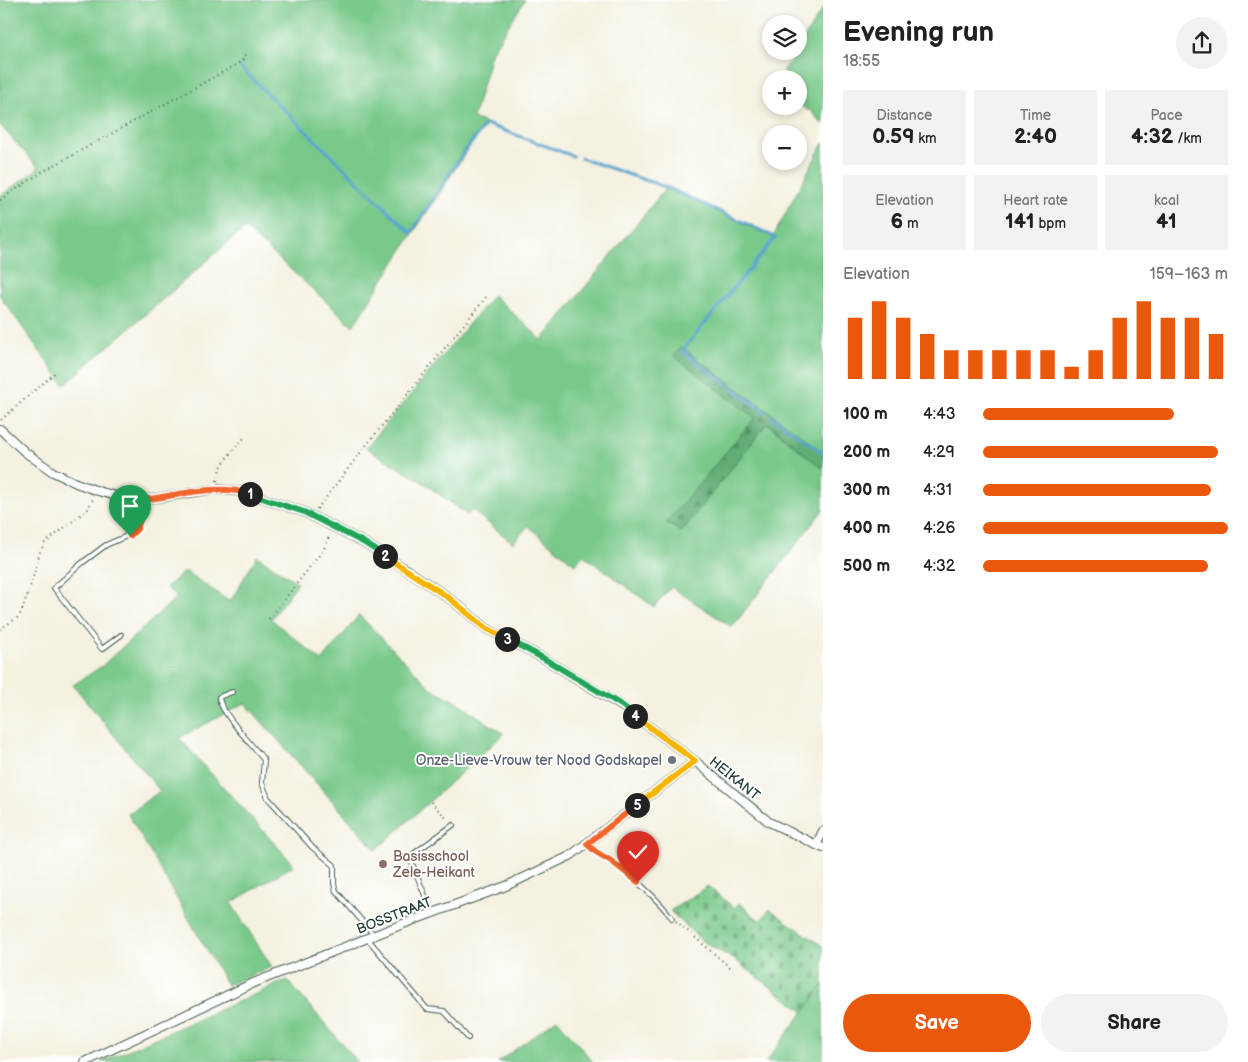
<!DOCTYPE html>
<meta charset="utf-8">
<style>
:root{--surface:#fff;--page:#f2f2f2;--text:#202124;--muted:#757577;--accent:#ea580c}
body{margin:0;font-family:"Balsamiq Sans",sans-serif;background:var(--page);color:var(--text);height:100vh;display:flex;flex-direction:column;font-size:19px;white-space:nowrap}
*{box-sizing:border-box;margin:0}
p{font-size:16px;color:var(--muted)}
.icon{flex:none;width:28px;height:28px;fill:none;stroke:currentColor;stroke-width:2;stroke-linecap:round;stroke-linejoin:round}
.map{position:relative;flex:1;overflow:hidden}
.side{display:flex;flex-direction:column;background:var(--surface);width:425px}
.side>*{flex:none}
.buttons{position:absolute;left:762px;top:15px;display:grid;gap:10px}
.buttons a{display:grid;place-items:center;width:45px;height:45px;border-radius:50%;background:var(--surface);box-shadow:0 2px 8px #0003;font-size:25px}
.pin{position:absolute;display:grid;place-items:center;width:42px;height:42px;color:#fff;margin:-51px -21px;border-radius:50% 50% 50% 0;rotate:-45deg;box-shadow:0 0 5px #0007}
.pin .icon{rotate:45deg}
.km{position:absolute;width:25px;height:25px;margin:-12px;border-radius:50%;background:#222;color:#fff;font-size:14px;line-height:25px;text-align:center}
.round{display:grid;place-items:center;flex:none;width:52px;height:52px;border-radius:26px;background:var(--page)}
.headline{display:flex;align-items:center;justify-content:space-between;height:85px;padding:0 20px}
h1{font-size:28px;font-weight:700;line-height:38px}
.stats{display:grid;grid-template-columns:repeat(3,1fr);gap:8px;height:85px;padding:5px 20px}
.stats div{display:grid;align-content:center;border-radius:0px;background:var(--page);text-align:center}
.stats b{font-size:21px;font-weight:700}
.stats small{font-size:14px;font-weight:400}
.stats p{font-size:14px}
.chart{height:140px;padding:10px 20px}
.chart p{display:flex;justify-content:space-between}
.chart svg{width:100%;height:90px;margin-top:5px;stroke:var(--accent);stroke-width:6}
.cta{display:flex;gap:10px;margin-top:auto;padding:10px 20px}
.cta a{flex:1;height:58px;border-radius:30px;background:var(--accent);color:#fff;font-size:20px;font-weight:700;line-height:58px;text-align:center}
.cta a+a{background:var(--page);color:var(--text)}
ul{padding:0 20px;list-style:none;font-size:16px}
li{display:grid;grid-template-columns:80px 60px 1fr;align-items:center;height:38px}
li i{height:12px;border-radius:6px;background:var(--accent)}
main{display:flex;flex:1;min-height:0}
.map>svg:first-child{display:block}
</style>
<main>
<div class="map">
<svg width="823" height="1062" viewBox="0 0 823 1062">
<defs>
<pattern id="forest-firs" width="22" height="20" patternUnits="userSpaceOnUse" patternTransform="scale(1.25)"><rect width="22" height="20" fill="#62ad76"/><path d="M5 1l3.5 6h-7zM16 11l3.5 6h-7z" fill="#508e62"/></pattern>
<pattern id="cemetery-stones" width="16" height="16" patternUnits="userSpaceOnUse" patternTransform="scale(1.25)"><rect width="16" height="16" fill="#79c98a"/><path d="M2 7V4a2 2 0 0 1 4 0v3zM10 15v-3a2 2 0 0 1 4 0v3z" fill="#63a472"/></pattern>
</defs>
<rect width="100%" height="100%" fill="#fff"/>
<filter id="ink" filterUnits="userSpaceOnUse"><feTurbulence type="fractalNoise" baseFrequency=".02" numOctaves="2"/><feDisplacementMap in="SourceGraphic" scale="10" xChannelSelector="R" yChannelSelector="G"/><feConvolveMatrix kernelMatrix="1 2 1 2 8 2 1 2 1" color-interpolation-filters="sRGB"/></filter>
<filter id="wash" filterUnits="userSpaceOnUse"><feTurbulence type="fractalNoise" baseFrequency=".0096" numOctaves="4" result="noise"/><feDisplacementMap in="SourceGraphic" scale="20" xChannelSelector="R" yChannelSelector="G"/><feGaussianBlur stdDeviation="1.12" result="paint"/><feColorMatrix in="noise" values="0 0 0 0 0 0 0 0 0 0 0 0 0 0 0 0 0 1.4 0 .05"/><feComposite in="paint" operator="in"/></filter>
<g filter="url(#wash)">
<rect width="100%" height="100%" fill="#f4f1e0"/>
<!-- grass -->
<g fill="#79c98a" stroke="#4c835f">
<path d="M0 0H525L492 51 473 118 485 123 353 326 245 228 64 385 0 296V196L39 168 0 125Z"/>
<path d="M823 8V125L809 109 808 111 799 104V79H779L796 51H799V47Z"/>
<path d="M823 143V452L681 347 755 418 667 523 681 532 767 423 823 469V510L732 627 671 587 654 607 583 555 576 565 528 526 513 543 472 510 467 515 424 483 366 448 493 295 542 340 666 188 773 237Z"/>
<path d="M257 556 298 583 271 619 322 661 359 615 430 687 460 704 504 734 376 850 245 703 179 738 294 865 231 903 272 967 227 985 128 814 160 791 73 685 102 666 177 597 166 587 185 571 230 602Z"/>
<path d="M287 980 358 1062H101Z"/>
<path d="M823 985V1062H766Z"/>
<path d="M557 1019 593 1062H498Z"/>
</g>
<!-- forest -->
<path fill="url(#forest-firs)" stroke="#407555" d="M681 347 823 452V469L767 423 681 532 666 523 755 418 674 356Z"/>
<!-- cemetery -->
<path fill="url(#cemetery-stones)" stroke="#4c835f" d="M708 886 734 908 739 903 760 921 770 909 787 922 823 946V985L804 1012 735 960 702 941 670 911Z"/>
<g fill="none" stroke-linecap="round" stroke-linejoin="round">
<!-- stream -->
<g stroke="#58a4d0" stroke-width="3">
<path d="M240 67 411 233 459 159 486 124 573 156"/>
<path d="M581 158 671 189 767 233 775 238 682 351 765 412"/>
<path d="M771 416 823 453"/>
</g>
</g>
</g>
<g filter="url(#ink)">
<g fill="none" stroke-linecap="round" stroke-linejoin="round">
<!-- service casing -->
<g stroke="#3f584e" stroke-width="6">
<g id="service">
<path d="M121 635 102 649 54 588 82 563 106 545 129 535 137 529 142 514 144 499"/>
<path d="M232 692 219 697C219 711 254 747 264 760L262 783 268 798 312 847 334 865V884L336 891 374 935"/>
<path d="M587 844C596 852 603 856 612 862 634 878 655 896 672 918"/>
<path d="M432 913 410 858 412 855 453 825"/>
<path d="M367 938 427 1009 444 1011 468 1038"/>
</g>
</g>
<!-- minor casing -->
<g stroke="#3f584e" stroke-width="10">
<g id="minor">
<path d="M0 429 25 452 53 472 76 483 98 491 123 498 150 499 216 489 235 491 247 493 304 512 363 542 401 566 449 598 486 628 543 658 623 707 695 761 769 822 823 848"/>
<path d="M816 845 823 831"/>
<path d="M85 1062 251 984 403 924 506 886 570 856 695 761"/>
</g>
</g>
<!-- path -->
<g stroke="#3f584e" stroke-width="2" stroke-dasharray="1 4" stroke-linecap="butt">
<path d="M0 200 42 172 234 66 242 61 245 54"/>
<path d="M1 420 57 371"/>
<path d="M217 481C219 463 233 451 244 438"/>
<path d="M317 509 364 448 487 296"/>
<path d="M269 619 324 549 330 534"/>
<path d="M0 629 17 618 21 613 32 581 40 552 45 543 88 509 94 497"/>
<path d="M431 802 448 820"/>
<path d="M676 921 733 970"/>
</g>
<!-- service -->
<use href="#service" stroke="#fff" stroke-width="4"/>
<!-- minor -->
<use href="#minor" stroke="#fff" stroke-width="8"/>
</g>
</g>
<g fill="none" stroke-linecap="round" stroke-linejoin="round" filter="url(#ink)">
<!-- split-1 casing -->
<g stroke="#fff" stroke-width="10">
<path id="split-1" d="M130 536 137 529 142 514 144 499H150C183 494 218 484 250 494"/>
</g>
<!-- split-2 casing -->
<g stroke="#fff" stroke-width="10">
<path id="split-2" d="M250 494 304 512 363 542 385 556"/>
</g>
<!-- split-3 casing -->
<g stroke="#fff" stroke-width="10">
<path id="split-3" d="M385 556 449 598 486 628 507 639"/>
</g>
<!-- split-4 casing -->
<g stroke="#fff" stroke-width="10">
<path id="split-4" d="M507 639 543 658 623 706 635 716"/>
</g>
<!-- split-5 casing -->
<g stroke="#fff" stroke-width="10">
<path id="split-5" d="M635 716 695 761 637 805"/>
</g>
<!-- split-6 casing -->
<g stroke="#fff" stroke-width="10">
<path id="split-6" d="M637 805 587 844 596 852 611 861 638 882"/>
</g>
<!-- split-1 -->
<use href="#split-1" stroke="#f0652b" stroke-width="6"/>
<!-- split-2 -->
<use href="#split-2" stroke="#22a559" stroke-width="6"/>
<!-- split-3 -->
<use href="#split-3" stroke="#f5b400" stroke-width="6"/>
<!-- split-4 -->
<use href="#split-4" stroke="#22a559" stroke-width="6"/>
<!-- split-5 -->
<use href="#split-5" stroke="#f5b400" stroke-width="6"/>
<!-- split-6 -->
<use href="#split-6" stroke="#f0652b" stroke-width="6"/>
</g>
<!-- markers -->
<circle fill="#6b7280" stroke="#fff" stroke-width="2" cx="672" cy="760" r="5"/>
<circle fill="#8d6e63" stroke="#fff" stroke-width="2" cx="383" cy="864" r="5"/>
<g text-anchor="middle" stroke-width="4" stroke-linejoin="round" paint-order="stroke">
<!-- worship labels -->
<g font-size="14" fill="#5b616d" stroke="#fff" text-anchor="end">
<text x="662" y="765">Onze-Lieve-Vrouw ter Nood Godskapel</text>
</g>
<!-- street labels -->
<g font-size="14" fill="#1f3d34" stroke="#fff">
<text transform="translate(735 778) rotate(39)" y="5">HEIKANT</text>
<text transform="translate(394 915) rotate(-21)" y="5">BOSSTRAAT</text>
</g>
<!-- education labels -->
<g font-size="14" fill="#785e54" stroke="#fff" text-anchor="start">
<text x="393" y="861">Basisschool<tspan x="393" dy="16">Zele-Heikant</tspan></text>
</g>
</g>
</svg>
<div class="buttons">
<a><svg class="icon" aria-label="layers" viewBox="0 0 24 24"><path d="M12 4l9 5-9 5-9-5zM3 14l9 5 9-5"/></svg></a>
<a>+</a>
<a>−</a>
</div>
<div class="pin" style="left:130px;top:536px;background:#1e9e55"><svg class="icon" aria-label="arrive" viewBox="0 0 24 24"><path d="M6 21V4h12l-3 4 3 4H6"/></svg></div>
<div class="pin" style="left:638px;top:882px;background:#d93025"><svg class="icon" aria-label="check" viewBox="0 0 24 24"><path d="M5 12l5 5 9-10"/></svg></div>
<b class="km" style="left:250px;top:494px">1</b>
<b class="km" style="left:385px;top:556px">2</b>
<b class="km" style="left:507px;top:639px">3</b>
<b class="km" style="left:635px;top:716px">4</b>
<b class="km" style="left:637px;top:805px">5</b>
</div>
<section class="side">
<div class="headline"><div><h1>Evening run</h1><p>18:55</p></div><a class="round"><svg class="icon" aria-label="share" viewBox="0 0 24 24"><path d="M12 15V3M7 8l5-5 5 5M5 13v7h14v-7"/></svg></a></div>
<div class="stats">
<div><p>Distance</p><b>0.59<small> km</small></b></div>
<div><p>Time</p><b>2:40</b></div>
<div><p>Pace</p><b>4:32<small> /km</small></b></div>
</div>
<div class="stats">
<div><p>Elevation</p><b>6<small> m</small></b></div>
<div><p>Heart rate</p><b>141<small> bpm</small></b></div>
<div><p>kcal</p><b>41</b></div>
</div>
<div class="chart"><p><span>Elevation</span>159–163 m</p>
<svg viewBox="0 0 160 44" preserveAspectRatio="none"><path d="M5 44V14M15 44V6M25 44V14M35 44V22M45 44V30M55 44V30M65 44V30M75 44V30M85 44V30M95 44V38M105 44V30M115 44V14M125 44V6M135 44V14M145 44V14M155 44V22"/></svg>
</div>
<ul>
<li><b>100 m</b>4:43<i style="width:78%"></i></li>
<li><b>200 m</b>4:29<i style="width:96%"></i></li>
<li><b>300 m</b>4:31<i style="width:93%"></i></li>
<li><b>400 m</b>4:26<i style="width:100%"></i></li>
<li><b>500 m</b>4:32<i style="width:92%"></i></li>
</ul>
<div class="cta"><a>Save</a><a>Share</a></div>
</section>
</main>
